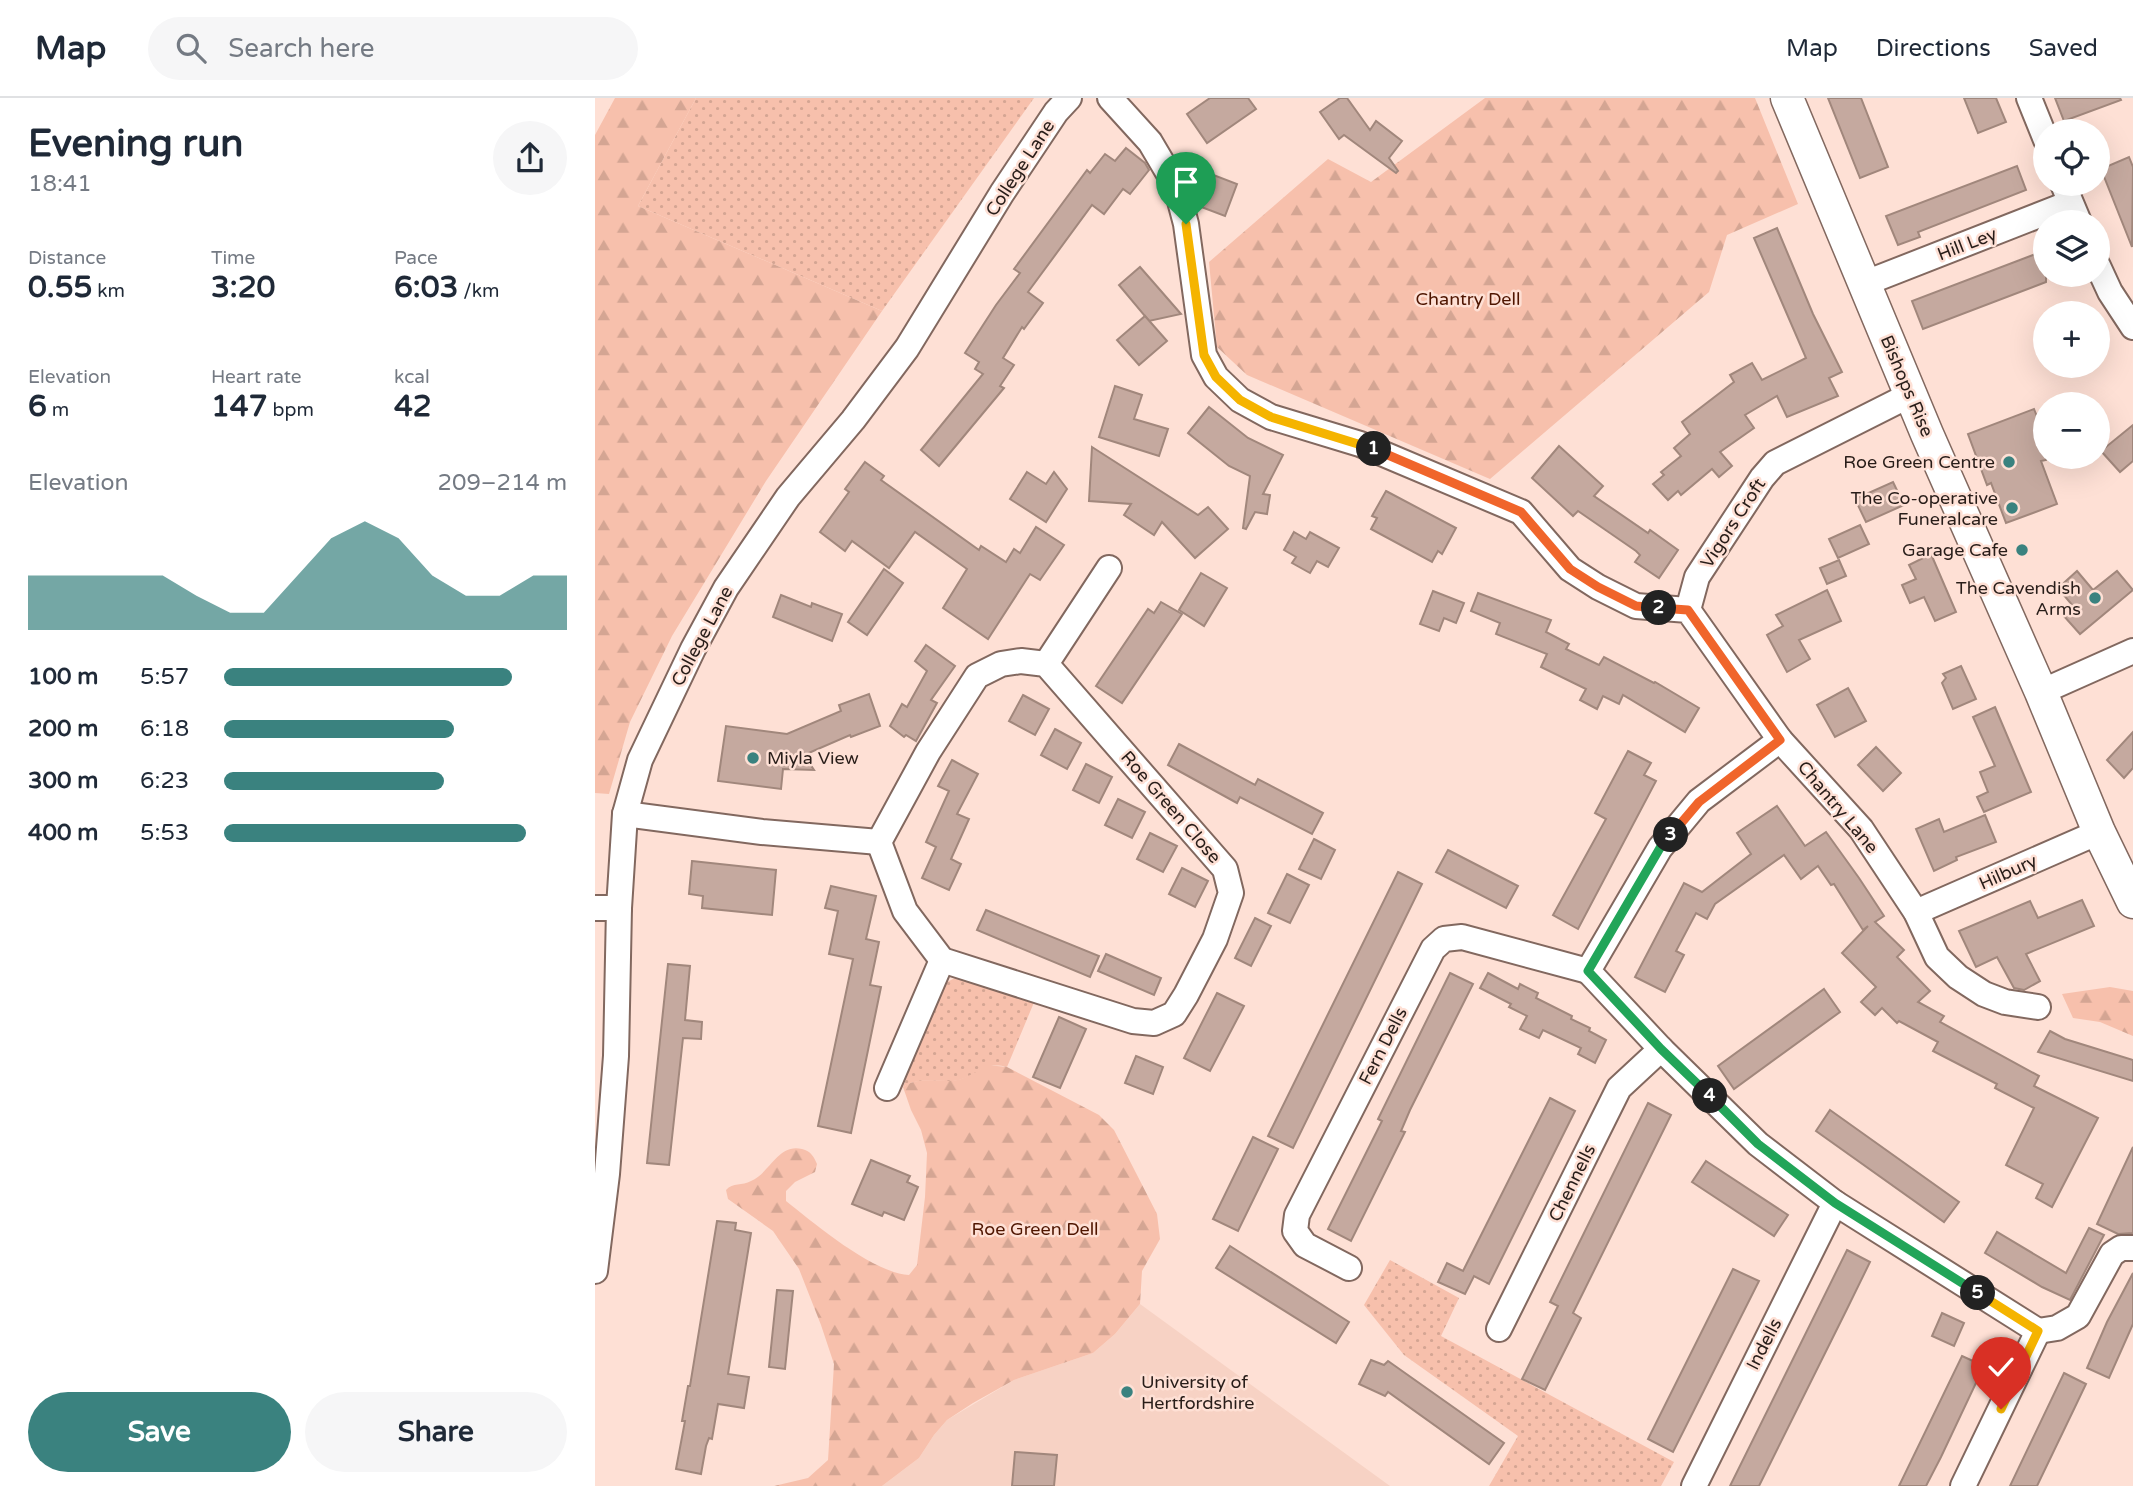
<!DOCTYPE html>
<meta charset="utf-8">
<style>
:root{--surface:#fff;--page:#f6f6f7;--text:#1f2937;--muted:#747a83;--line:#e0e1e3;--accent:#3a827f}
body{margin:0;font-family:"Varela Round",sans-serif;background:var(--page);color:var(--text);height:100vh;display:flex;flex-direction:column;font-size:26px;white-space:nowrap}
*{box-sizing:border-box;margin:0}
p{font-size:23px;color:var(--muted)}
.icon{flex:none;width:38px;height:38px;fill:none;stroke:currentColor;stroke-width:2;stroke-linecap:round;stroke-linejoin:round}
.map{position:relative;flex:1;overflow:hidden}
.side{display:flex;flex-direction:column;background:var(--surface);width:595px}
.side>*{flex:none}
.fabs{position:absolute;left:1438px;top:21px;display:grid;gap:14px}
.fabs a{display:grid;place-items:center;width:77px;height:77px;border-radius:50%;background:var(--surface);box-shadow:0 7px 28px #0002;font-size:35px}
.pin{position:absolute;display:grid;place-items:center;width:60px;height:60px;color:#fff;margin:-72px -30px;border-radius:50% 50% 50% 0;rotate:-45deg;box-shadow:0 0 7px #0007}
.pin .icon{rotate:45deg}
.km{position:absolute;width:35px;height:35px;margin:-18px;border-radius:50%;background:#222;color:#fff;font-size:19px;line-height:35px;text-align:center}
.round{display:grid;place-items:center;flex:none;width:74px;height:74px;border-radius:37px;background:var(--page)}
.headline{display:flex;align-items:center;justify-content:space-between;height:119px;padding:0 28px}
h1{font-size:38px;font-weight:700;line-height:52px}
.figures{display:grid;grid-template-columns:repeat(3,1fr);gap:10px;height:119px;padding:7px 28px}
.figures div{display:grid;align-content:center}
.figures b{font-size:30px;font-weight:700}
.figures small{font-size:19px;font-weight:400}
.figures p{font-size:19px}
.chart{height:196px;padding:14px 28px}
.chart p{display:flex;justify-content:space-between}
.chart svg{width:100%;height:126px;margin-top:7px;fill:var(--accent);opacity:.7}
.button{display:flex;gap:14px;margin-top:auto;padding:14px 28px}
.button a{flex:1;height:80px;border-radius:42px;background:var(--accent);color:#fff;font-size:28px;font-weight:700;line-height:80px;text-align:center}
.button a+a{background:var(--page);color:var(--text)}
ul{padding:0 28px;list-style:none;font-size:23px}
li{display:grid;grid-template-columns:112px 84px 1fr;align-items:center;height:52px}
li i{height:18px;border-radius:9px;background:var(--accent)}
header{display:flex;align-items:center;gap:42px;box-sizing:border-box;height:98px;padding:0 35px;background:var(--surface);border-bottom:2px solid var(--line)}
header strong{font-size:33px}
nav{display:flex;gap:38px;margin-inline-start:auto;font-size:24px}
.search{width:490px;height:63px;background:var(--page);display:flex;align-items:center;gap:18px;box-sizing:border-box;padding:0 24px;border-radius:38px;color:var(--muted);font-size:26px}
main{display:flex;flex:1;min-height:0}
.map>svg:first-child{display:block}
</style>
<header>
<strong>Map</strong>
<div class="search"><svg class="icon" aria-label="search" viewBox="0 0 24 24"><circle cx="10" cy="10" r="6"/><path d="M15 15l6 6"/></svg>Search here</div>
<nav><a>Map</a><a>Directions</a><a>Saved</a></nav>
</header>
<main>
<section class="side">
<div class="headline"><div><h1>Evening run</h1><p>18:41</p></div><a class="round"><svg class="icon" aria-label="share" viewBox="0 0 24 24"><path d="M12 15V3M7 8l5-5 5 5M5 13v7h14v-7"/></svg></a></div>
<div class="figures">
<div><p>Distance</p><b>0.55<small> km</small></b></div>
<div><p>Time</p><b>3:20</b></div>
<div><p>Pace</p><b>6:03<small> /km</small></b></div>
</div>
<div class="figures">
<div><p>Elevation</p><b>6<small> m</small></b></div>
<div><p>Heart rate</p><b>147<small> bpm</small></b></div>
<div><p>kcal</p><b>42</b></div>
</div>
<div class="chart"><p><span>Elevation</span>209–214 m</p>
<svg viewBox="0 0 160 44" preserveAspectRatio="none"><path d="M0 44V25L10 25L20 25L30 25L40 25L50 32L60 38L70 38L80 25L90 12L100 6L110 12L120 25L130 32L140 32L150 25L160 25V44z"/></svg>
</div>
<ul>
<li><b>100 m</b>5:57<i style="width:84%"></i></li>
<li><b>200 m</b>6:18<i style="width:67%"></i></li>
<li><b>300 m</b>6:23<i style="width:64%"></i></li>
<li><b>400 m</b>5:53<i style="width:88%"></i></li>
</ul>
<div class="button"><a>Save</a><a>Share</a></div>
</section>
<div class="map">
<svg width="1538" height="1388" viewBox="0 0 1538 1388">
<defs>
<pattern id="grass-dots" width="8" height="8" patternUnits="userSpaceOnUse" patternTransform="scale(1.75)"><rect width="8" height="8" fill="#f7c0ac"/><path d="M2 2h.1M6 6h.1" fill="none" stroke="#d4a593" stroke-width="1.8" stroke-linecap="round"/></pattern>
<pattern id="forest-firs" width="22" height="20" patternUnits="userSpaceOnUse" patternTransform="scale(1.75)"><rect width="22" height="20" fill="#f7c0ac"/><path d="M5 1l3.5 6h-7zM16 11l3.5 6h-7z" fill="#d4a593"/></pattern>
</defs>
<rect width="100%" height="100%" fill="#fee0d5"/>
<!-- built -->
<path fill="#f7d2c4" d="M545 1206 795 1388H287L324 1360 339 1337 352 1322 419 1282 498 1255 520 1236Z"/>
<!-- grass -->
<g fill="url(#grass-dots)">
<path d="M101 0H439L287 213 43 108Z"/>
<path d="M364 878 440 902 412 969C388 963 384 977 364 982 345 986 326 977 308 989L346 887Z"/>
<path d="M795 1162 864 1200 846 1238 1079 1364 1066 1388H894L923 1338 809 1257 769 1207Z"/>
</g>
<!-- forest -->
<g fill="url(#forest-firs)">
<path d="M20 0H101L43 108 287 213 171 383 77 538 35 624 14 696 0 695V37Z"/>
<path d="M890 0H1160L1203 106 1132 137 1114 194 895 381 652 277 622 249 614 164 733 61 776 84Z"/>
<path d="M1515 889 1538 893V938L1505 924 1478 920 1467 896Z"/>
<path d="M392 967 412 969 504 1017 519 1032 562 1116 565 1141 547 1173 545 1206 520 1236 498 1255 419 1282 378 1305 352 1322 339 1337 324 1360 287 1388H179L213 1380 233 1362 239 1266 226 1227 204 1171 178 1133 133 1101 131 1092C138 1084 147 1088 156 1083 175 1075 183 1045 207 1051 216 1053 219 1059 222 1066L220 1074 200 1084 191 1093V1103C220 1126 278 1175 314 1177L322 1167 330 1099 332 1055 326 1032 316 1012 308 989C327 976 346 987 366 981 375 978 384 972 392 967Z"/>
</g>
<!-- building -->
<g fill="#c5a99f" stroke="#a1877c" stroke-width="2">
<path d="M615 0H653L661 11 612 45 592 16Z"/>
<path d="M745 0H752L775 32 781 23 807 43 794 60 803 73 801 75 749 37 744 41 725 14Z"/>
<path d="M1233 0H1266L1293 69 1265 80Z"/>
<path d="M1369 0H1401L1411 24 1383 35Z"/>
<path d="M1460 0H1525L1526 2 1469 23Z"/>
<path d="M531 50 550 65 554 72 535 96 528 91 509 116 497 107 433 194 448 205 429 231 427 229 408 260 419 267 405 288 409 290 344 368 326 352 388 276 380 271 384 264 370 255 401 207 425 175 419 171 492 72 495 75 510 56 520 63Z"/>
<path d="M1534 59 1538 69 1537 149 1506 71Z"/>
<path d="M1422 68 1431 92 1323 134 1325 139 1303 147 1291 118Z"/>
<path d="M608 73 642 86 630 118 601 107 599 97Z"/>
<path d="M1182 130 1218 216 1247 274 1234 280 1243 298 1192 319 1182 298 1150 317 1159 330 1125 354 1137 368 1124 379 1117 371 1086 397 1083 393 1073 402 1058 386 1069 377 1066 374 1086 358 1079 350 1095 336 1087 324 1139 284 1135 277 1157 265 1167 282 1211 260 1159 140Z"/>
<path d="M1451 152V184L1328 231 1317 203Z"/>
<path d="M545 169 559 185 586 216 554 223 524 187Z"/>
<path d="M550 218 572 243 544 267 522 242Z"/>
<path d="M520 288 547 297 539 321 573 331 564 358 504 339Z"/>
<path d="M614 309 653 340 688 357 668 396 675 397 672 416 660 414 651 431 648 430 655 378 634 368 593 335Z"/>
<path d="M1439 311 1451 341V362L1446 363 1462 406 1411 425 1396 385 1392 387 1373 336Z"/>
<path d="M1538 327V363L1525 374 1506 353Z"/>
<path d="M964 348 1008 388 999 398 1053 435 1055 432 1083 452 1064 480 1040 464 1045 457 1041 453 983 413 978 418 937 380Z"/>
<path d="M497 349 603 417 613 409 633 431 600 460 567 424 559 437 529 417 536 406 494 403Z"/>
<path d="M270 364 289 378 286 382 384 452 386 448 411 464 419 451 425 455 441 429 469 447 445 482 435 476 393 541 348 510 372 471 320 434 294 470 257 443 250 453 225 434 254 394 250 391Z"/>
<path d="M432 374 451 386 459 374 472 391 451 424 415 401Z"/>
<path d="M1298 384 1309 407 1271 424 1260 401Z"/>
<path d="M791 393 861 430 847 456 843 453 837 464 776 431 782 420 777 418Z"/>
<path d="M1265 427 1274 446 1243 460 1234 441Z"/>
<path d="M699 434 711 441 715 434 744 450 733 469 722 463 715 475 697 465 701 459 689 452Z"/>
<path d="M1336 456 1361 514 1340 523 1329 499 1315 505 1307 487 1321 481 1314 467Z"/>
<path d="M1244 462 1251 478 1232 486 1225 470Z"/>
<path d="M289 471 308 485 272 537 253 524Z"/>
<path d="M1482 473 1498 492 1522 473 1538 492 1485 536 1468 517 1478 508 1463 490Z"/>
<path d="M606 475 632 490 609 528 584 512Z"/>
<path d="M1232 492 1246 523 1204 542 1215 561 1192 574 1172 537 1188 528 1181 517Z"/>
<path d="M838 493 869 505 861 525 849 520 844 533 825 526Z"/>
<path d="M883 495 956 522 951 534 974 546 971 551 1004 567 1009 559 1059 585 1060 584 1104 610 1090 634 1028 597 1024 606 1008 598 1002 611 985 602 991 591 946 569 952 556 901 536 905 525 876 513Z"/>
<path d="M186 497 216 509 217 505 247 516 237 543 178 519Z"/>
<path d="M566 504 587 516 527 605 501 588 553 511 559 515Z"/>
<path d="M331 547 360 568 336 602 342 605 321 643 311 637 309 639 295 628 307 606 312 609 332 573 320 563Z"/>
<path d="M1366 568 1381 601 1358 611 1347 585 1351 580 1348 576Z"/>
<path d="M1253 590 1271 623 1240 639 1222 607Z"/>
<path d="M274 596 285 628 256 639 255 637 209 657 219 672 188 671 186 691 123 683 131 628 192 636 246 613 244 607Z"/>
<path d="M428 597 454 611 440 637 414 623Z"/>
<path d="M1400 609 1436 694 1389 714 1382 699 1393 694 1385 674 1400 668 1378 619Z"/>
<path d="M460 631 486 645 472 671 446 657Z"/>
<path d="M1538 634V670L1529 680 1512 662Z"/>
<path d="M584 646 660 687 663 681 728 715 717 736 645 699 642 705 573 667Z"/>
<path d="M1281 649 1306 675 1288 693 1263 667Z"/>
<path d="M1033 653 1056 665 1049 677 1061 683 983 831 958 817 1011 721 1000 715Z"/>
<path d="M357 662 383 676 362 716 374 721 356 761 366 766 354 792 327 780 341 749 331 744 354 693 343 688Z"/>
<path d="M491 666 517 679 504 705 478 692Z"/>
<path d="M523 701 550 714 537 740 510 727Z"/>
<path d="M1182 708 1210 748 1231 734 1264 780 1289 818 1280 824 1309 852 1302 859 1335 893 1323 904 1349 918 1345 924 1444 978 1439 988 1503 1020 1457 1109 1441 1100 1448 1086 1411 1067 1439 1010 1400 990 1402 986 1338 953 1343 944 1304 923 1302 925 1287 910 1280 917 1266 904 1281 889 1247 855 1273 828 1268 832 1239 786 1236 787 1223 768 1206 781 1189 757 1120 806 1112 821 1101 815 1081 853 1089 857 1070 894 1040 879 1089 785 1107 794 1156 756 1142 735Z"/>
<path d="M1390 717 1401 744 1361 759 1362 762 1339 773 1321 731 1344 721 1349 734Z"/>
<path d="M555 735 582 748 568 774 542 761Z"/>
<path d="M719 741 740 752 726 781 704 771Z"/>
<path d="M853 752 923 788 911 810 841 774Z"/>
<path d="M97 763 181 772 177 817 107 810 108 798 94 796Z"/>
<path d="M587 770 613 783 600 809 574 796Z"/>
<path d="M803 774 827 786 698 1050 673 1038Z"/>
<path d="M692 776 714 787 695 825 673 815Z"/>
<path d="M236 788 281 798 271 841 284 844 275 887 286 889 256 1035 223 1028 258 861 234 856 243 813 230 810Z"/>
<path d="M1487 802 1499 828 1431 856 1445 883 1429 892 1419 890 1402 859 1381 869 1364 833 1435 803 1443 820Z"/>
<path d="M391 812 504 858 495 879 382 832Z"/>
<path d="M660 820 676 828 656 868 640 860Z"/>
<path d="M511 856 566 880 559 897 503 873Z"/>
<path d="M73 866 95 868 90 922 107 924 106 941 88 940 74 1067 52 1065Z"/>
<path d="M855 875 878 886 815 1012 806 1033 810 1034 756 1143 733 1131 787 1023 783 1021Z"/>
<path d="M893 875 923 891 925 886 943 895 941 900 977 918 976 921 995 930 994 933 1011 942 1000 965 983 956 986 950 948 932 944 940 925 931 932 918 914 909 916 906 885 890Z"/>
<path d="M1229 891 1245 914 1139 991 1123 968Z"/>
<path d="M622 895 649 908 615 973 589 960Z"/>
<path d="M464 919 491 931 465 990 438 979Z"/>
<path d="M1455 933 1470 941 1538 962V983L1443 954Z"/>
<path d="M541 958 568 969 558 996 530 985Z"/>
<path d="M955 1000 980 1013 894 1186 879 1178 870 1196 843 1184 852 1165 868 1173Z"/>
<path d="M1053 1005 1076 1017 978 1215 986 1220 950 1292 927 1281 963 1208 955 1204Z"/>
<path d="M1235 1012 1364 1104 1349 1124 1221 1033Z"/>
<path d="M658 1039 683 1051 643 1133 618 1121Z"/>
<path d="M1538 1049V1135L1523 1136 1502 1126Z"/>
<path d="M276 1062 315 1078 312 1084 323 1089 309 1122 289 1114 287 1118 257 1106Z"/>
<path d="M1111 1063 1193 1117 1179 1138 1097 1084Z"/>
<path d="M122 1123 141 1125 140 1132 156 1135 133 1276 154 1279 149 1310 123 1306 117 1341 114 1340 111 1348 106 1376 81 1371 90 1323H87L93 1288H95Z"/>
<path d="M1494 1130 1509 1137 1475 1202 1447 1189 1390 1155 1402 1134 1471 1175Z"/>
<path d="M635 1148 754 1224 741 1245 621 1170Z"/>
<path d="M1252 1152 1275 1164 1252 1211 1164 1388H1135Z"/>
<path d="M1138 1171 1164 1183 1078 1354 1053 1341Z"/>
<path d="M1538 1175V1226L1514 1280 1492 1270 1512 1224Z"/>
<path d="M182 1192 198 1193 190 1271 174 1269Z"/>
<path d="M1347 1215 1369 1225 1359 1248 1337 1238Z"/>
<path d="M1367 1258 1389 1268 1346 1359 1331 1388H1304Z"/>
<path d="M776 1262 789 1267 793 1263 909 1345 894 1366 793 1294 790 1298 764 1286Z"/>
<path d="M1469 1275 1491 1286 1480 1309 1442 1388H1415Z"/>
<path d="M420 1354 462 1357 459 1388H417Z"/>
</g>
<g fill="none" stroke-linecap="round" stroke-linejoin="round">
<!-- minor casing -->
<g stroke="#82685f" stroke-width="28">
<g id="minor">
<path d="M515 0 555 44 581 88 591 126 609 257 621 279 645 302 676 319 765 346 926 414 975 471 1003 489 1041 508 1093 512 1185 642 1266 731 1321 814 1342 859 1363 879 1389 896 1410 904 1443 909"/>
<path d="M1434 0 1451 42"/>
<path d="M1468 86 1484 124"/>
<path d="M1503 168 1515 194 1538 229"/>
<path d="M1268 186 1475 105"/>
<path d="M1093 512 1102 479 1167 380 1180 365 1315 297"/>
<path d="M451 566 630 771 636 795 620 841 591 897 579 916 559 925 538 923 347 862 310 813 284 744 333 654 382 578 406 566 426 563 451 566 514 470"/>
<path d="M1446 594 1538 553"/>
<path d="M1185 642 1104 703 1065 750 993 873 1066 951 1163 1046 1240 1105 1443 1233 1368 1388"/>
<path d="M30 716 167 734 284 744"/>
<path d="M0 810H24"/>
<path d="M1321 814 1504 734"/>
<path d="M292 990 347 862"/>
<path d="M754 1170 710 1147 700 1133 702 1117 838 851 849 841 867 839 993 873"/>
<path d="M0 1173 12 1076 21 958 24 810 30 716 45 662 98 551 131 490 193 399 258 322 312 250 407 95 461 14 474 0"/>
<path d="M904 1231 1024 990 1066 951"/>
<path d="M1443 1233 1462 1230 1483 1218 1517 1156 1526 1150H1538"/>
<path d="M1099 1388 1240 1105"/>
</g>
</g>
<!-- tertiary casing -->
<g stroke="#82685f" stroke-width="35">
<path id="tertiary" d="M1192 0 1332 336 1446 594 1504 734 1538 804"/>
</g>
<!-- minor -->
<use href="#minor" stroke="#fff" stroke-width="24"/>
<!-- tertiary -->
<use href="#tertiary" stroke="#fff" stroke-width="32"/>
</g>
<g fill="none" stroke-linecap="round" stroke-linejoin="round">
<!-- split-1 casing -->
<g stroke="#fff" stroke-width="14">
<path id="split-1" d="M591 126 609 257 621 279 645 302 676 319 779 351"/>
</g>
<!-- split-2 casing -->
<g stroke="#fff" stroke-width="14">
<path id="split-2" d="M779 351 926 414 975 471 1003 489 1041 508 1064 510"/>
</g>
<!-- split-3 casing -->
<g stroke="#fff" stroke-width="14">
<path id="split-3" d="M1064 510 1093 512 1185 642 1104 704 1076 737"/>
</g>
<!-- split-4 casing -->
<g stroke="#fff" stroke-width="14">
<path id="split-4" d="M1076 737 1065 750 993 873 1066 951 1115 998"/>
</g>
<!-- split-5 casing -->
<g stroke="#fff" stroke-width="14">
<path id="split-5" d="M1115 998 1163 1046 1240 1105 1383 1195"/>
</g>
<!-- split-6 casing -->
<g stroke="#fff" stroke-width="14">
<path id="split-6" d="M1383 1195 1443 1233 1406 1311"/>
</g>
<!-- split-1 -->
<use href="#split-1" stroke="#f5b400" stroke-width="9"/>
<!-- split-2 -->
<use href="#split-2" stroke="#f0652b" stroke-width="9"/>
<!-- split-3 -->
<use href="#split-3" stroke="#f0652b" stroke-width="9"/>
<!-- split-4 -->
<use href="#split-4" stroke="#22a559" stroke-width="9"/>
<!-- split-5 -->
<use href="#split-5" stroke="#22a559" stroke-width="9"/>
<!-- split-6 -->
<use href="#split-6" stroke="#f5b400" stroke-width="9"/>
</g>
<!-- markers -->
<g fill="#3a827f" stroke="#fee0d5" stroke-width="2.5">
<circle cx="1414" cy="364" r="7"/>
<circle cx="1417" cy="410" r="7"/>
<circle cx="1427" cy="452" r="7"/>
<circle cx="1500" cy="500" r="7"/>
<circle cx="158" cy="660" r="7"/>
<circle cx="532" cy="1294" r="7"/>
</g>
<g text-anchor="middle" stroke-width="5" stroke-linejoin="round" paint-order="stroke">
<!-- street labels -->
<g font-size="18" fill="#281d19" stroke="#fee0d5">
<text transform="translate(425 70) rotate(-57)" y="6">College Lane</text>
<text transform="translate(1372 146) rotate(-21)" y="6">Hill Ley</text>
<text transform="translate(1312 288) rotate(67)" y="6">Bishops Rise</text>
<text transform="translate(1138 425) rotate(-57)" y="6">Vigors Croft</text>
<text transform="translate(107 538) rotate(-62)" y="6">College Lane</text>
<text transform="translate(576 709) rotate(49)" y="6">Roe Green Close</text>
<text transform="translate(1243 709) rotate(50)" y="6">Chantry Lane</text>
<text transform="translate(1413 774) rotate(-24)" y="6">Hilbury</text>
<text transform="translate(788 948) rotate(-63)" y="6">Fern Dells</text>
<text transform="translate(977 1085) rotate(-64)" y="6">Chennells</text>
<text transform="translate(1169 1246) rotate(-63)" y="6">Indells</text>
</g>
<!-- park labels -->
<g font-size="18" fill="#4f1500" stroke="#fee0d5">
<text x="873" y="207">Chantry Dell</text>
<text x="440" y="1137">Roe Green Dell</text>
</g>
<!-- poi labels -->
<g font-size="18" fill="#281d19" stroke="#fee0d5" text-anchor="end">
<text x="1400" y="370">Roe Green Centre</text>
<text x="1403" y="406">The Co-operative<tspan x="1403" dy="21">Funeralcare</tspan></text>
<text x="1413" y="458">Garage Cafe</text>
<text x="1486" y="496">The Cavendish<tspan x="1486" dy="21">Arms</tspan></text>
<text x="172" y="666" text-anchor="start">Miyla View</text>
<text x="546" y="1290" text-anchor="start">University of<tspan x="546" dy="21">Hertfordshire</tspan></text>
</g>
</g>
</svg>
<div class="fabs">
<a><svg class="icon" aria-label="locate" viewBox="0 0 24 24"><circle cx="12" cy="12" r="6"/><path d="M12 2v4M12 18v4M2 12h4M18 12h4"/></svg></a>
<a><svg class="icon" aria-label="layers" viewBox="0 0 24 24"><path d="M12 4l9 5-9 5-9-5zM3 14l9 5 9-5"/></svg></a>
<a>+</a>
<a>−</a>
</div>
<div class="pin" style="left:591px;top:126px;background:#1e9e55"><svg class="icon" aria-label="arrive" viewBox="0 0 24 24"><path d="M6 21V4h12l-3 4 3 4H6"/></svg></div>
<div class="pin" style="left:1406px;top:1311px;background:#d93025"><svg class="icon" aria-label="check" viewBox="0 0 24 24"><path d="M5 12l5 5 9-10"/></svg></div>
<b class="km" style="left:779px;top:351px">1</b>
<b class="km" style="left:1064px;top:510px">2</b>
<b class="km" style="left:1076px;top:737px">3</b>
<b class="km" style="left:1115px;top:998px">4</b>
<b class="km" style="left:1383px;top:1195px">5</b>
</div>
</main>
